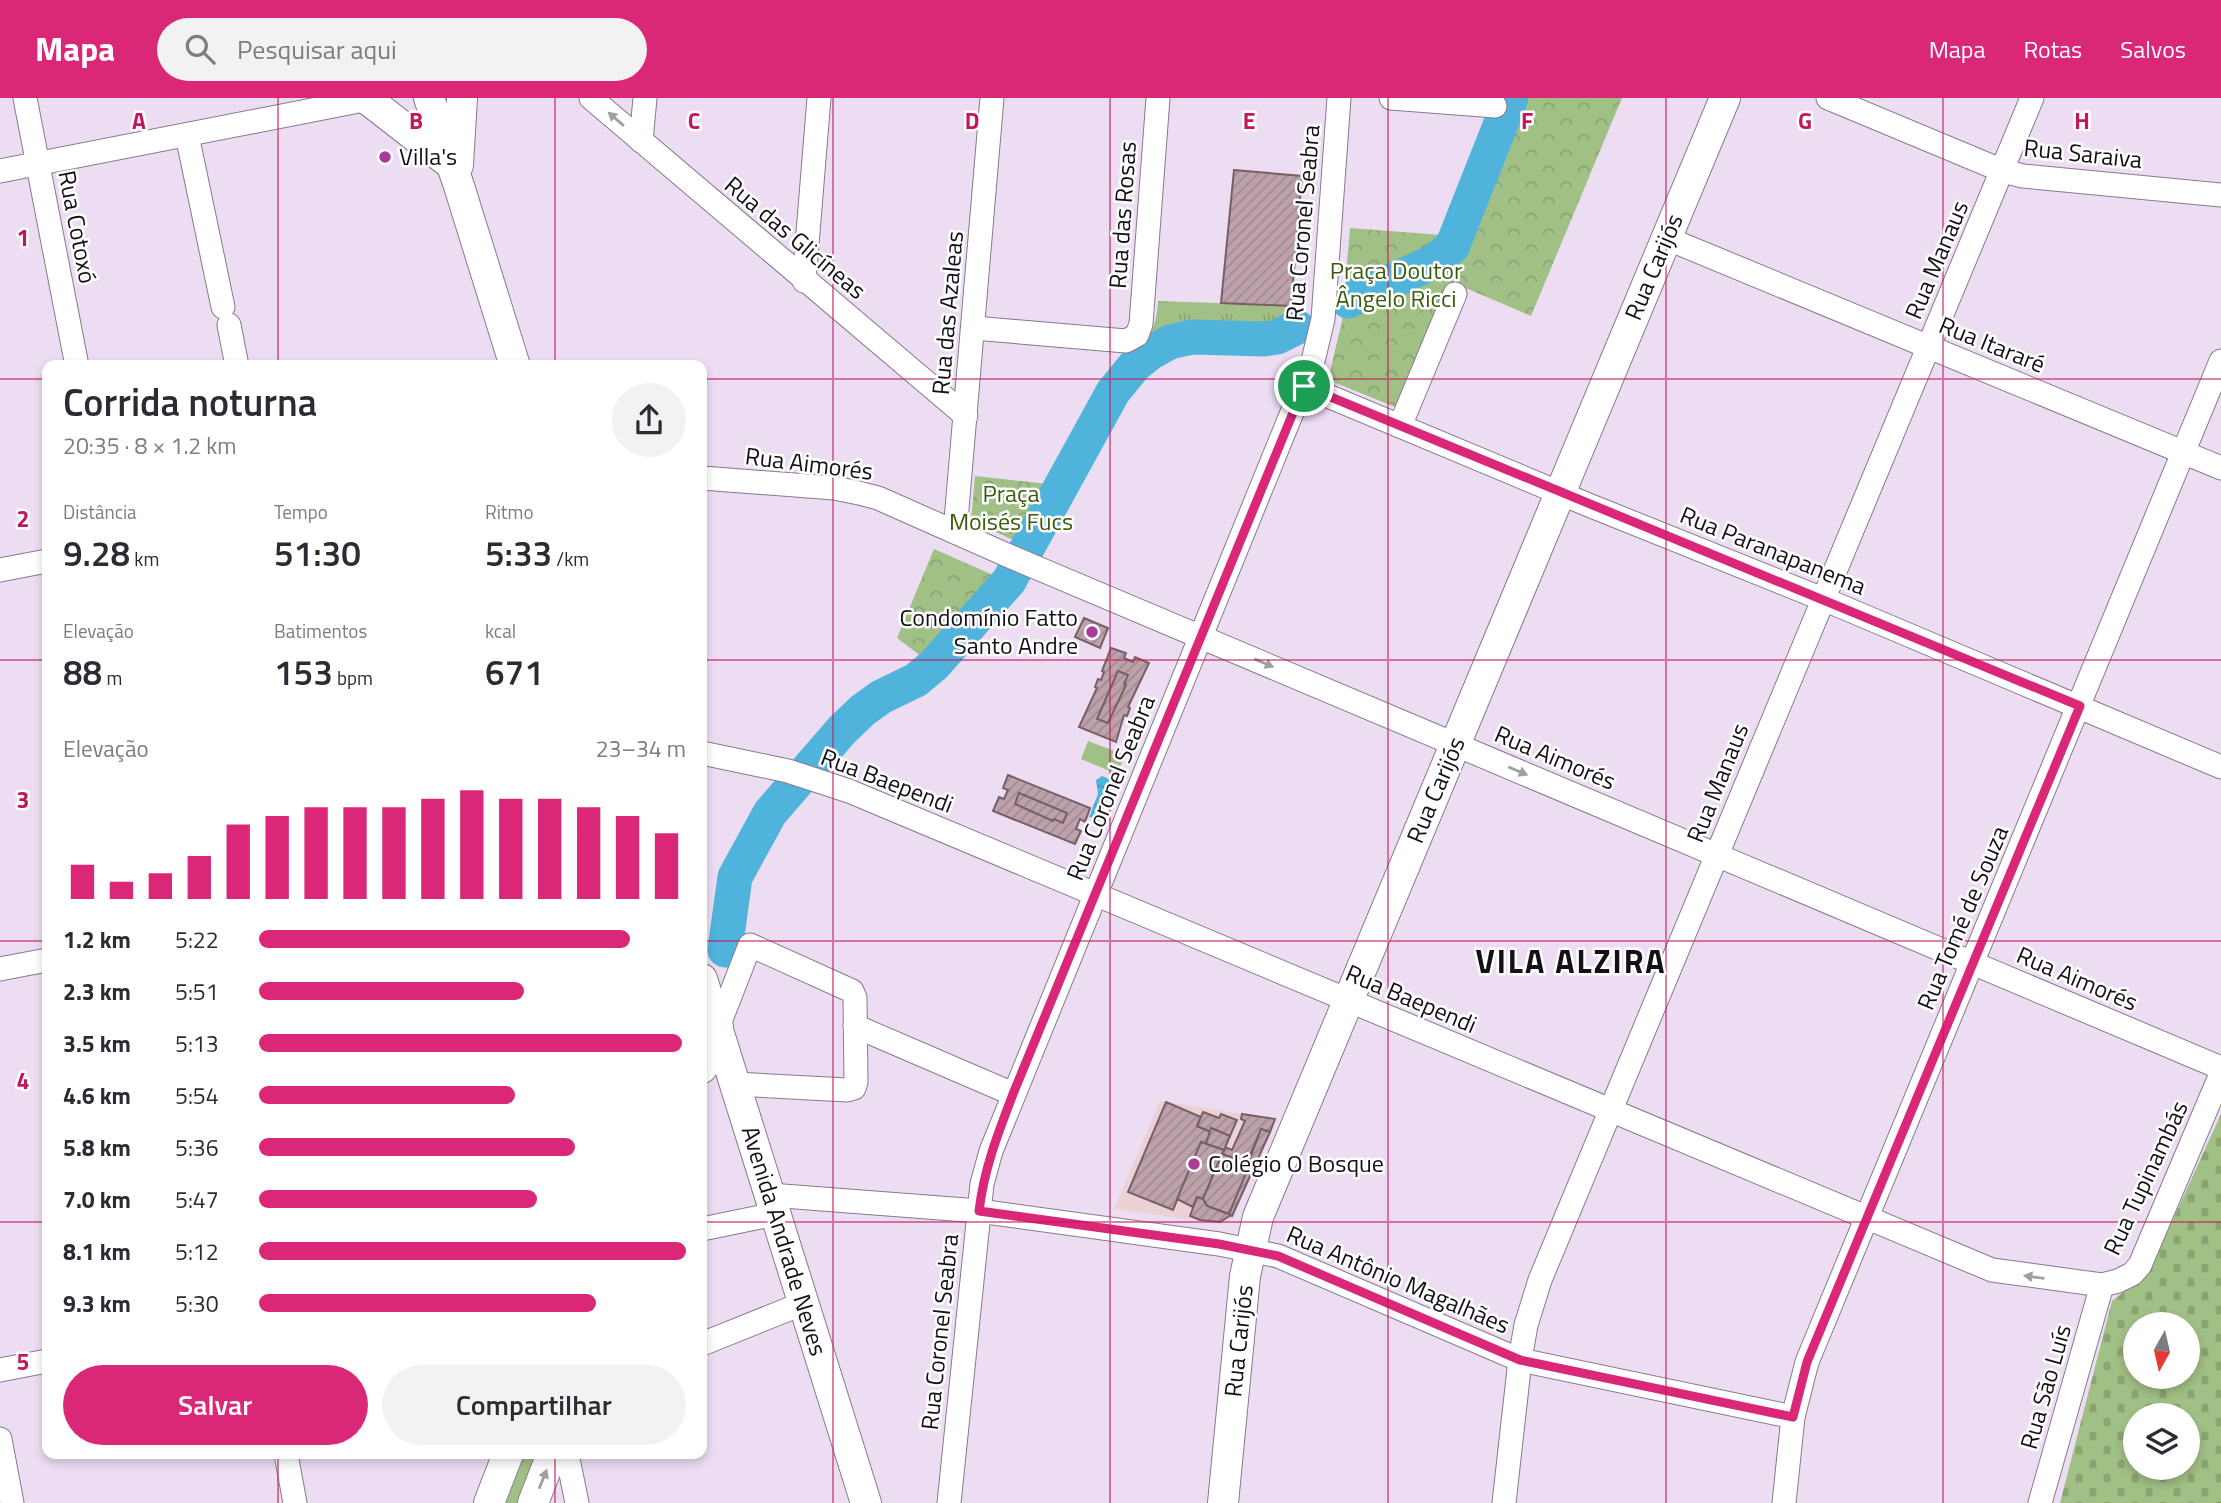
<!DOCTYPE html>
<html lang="pt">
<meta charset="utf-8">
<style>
:root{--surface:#fff;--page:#f2f2f3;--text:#2b2b33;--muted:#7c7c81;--accent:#db2777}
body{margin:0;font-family:"Titillium Web",sans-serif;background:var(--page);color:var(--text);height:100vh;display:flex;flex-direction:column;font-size:26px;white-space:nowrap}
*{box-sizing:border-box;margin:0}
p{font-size:23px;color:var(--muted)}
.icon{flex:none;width:38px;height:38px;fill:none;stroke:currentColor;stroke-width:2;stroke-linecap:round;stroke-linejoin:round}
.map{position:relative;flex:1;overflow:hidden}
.panel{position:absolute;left:42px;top:262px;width:665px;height:1099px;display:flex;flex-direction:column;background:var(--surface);border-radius:14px;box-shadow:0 4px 10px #0003}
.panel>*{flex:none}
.needle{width:46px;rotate:188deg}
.tools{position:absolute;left:2123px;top:1214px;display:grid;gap:14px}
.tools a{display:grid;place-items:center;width:77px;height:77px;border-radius:50%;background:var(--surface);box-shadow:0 4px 10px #0003;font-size:35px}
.pin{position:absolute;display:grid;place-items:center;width:60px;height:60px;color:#fff;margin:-30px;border:4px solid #fff;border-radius:50%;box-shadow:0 2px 7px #0007}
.round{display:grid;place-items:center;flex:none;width:74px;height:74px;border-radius:37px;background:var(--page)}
.head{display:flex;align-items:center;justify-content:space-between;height:119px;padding:0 21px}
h1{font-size:38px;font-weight:600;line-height:52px}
.metrics{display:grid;grid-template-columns:repeat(3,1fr);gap:10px;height:119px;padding:7px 21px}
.metrics div{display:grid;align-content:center}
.metrics b{font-size:35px;font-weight:600}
.metrics small{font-size:19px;font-weight:400}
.metrics p{font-size:19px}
.chart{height:196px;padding:14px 21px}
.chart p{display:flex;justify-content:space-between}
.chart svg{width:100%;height:126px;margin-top:7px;stroke:var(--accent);stroke-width:6}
.button{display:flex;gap:14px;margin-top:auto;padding:14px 21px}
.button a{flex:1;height:80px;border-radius:42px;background:var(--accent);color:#fff;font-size:28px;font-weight:600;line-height:80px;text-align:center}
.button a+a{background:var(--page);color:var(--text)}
ul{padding:0 21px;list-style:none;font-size:23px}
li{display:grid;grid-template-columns:112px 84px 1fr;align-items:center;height:52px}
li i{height:18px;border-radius:9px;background:var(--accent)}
header{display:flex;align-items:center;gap:42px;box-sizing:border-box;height:98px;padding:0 35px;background:var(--accent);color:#fff}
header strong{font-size:33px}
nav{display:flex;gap:38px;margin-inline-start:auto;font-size:24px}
.search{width:490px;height:63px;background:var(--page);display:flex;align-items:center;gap:18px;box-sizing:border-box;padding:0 24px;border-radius:38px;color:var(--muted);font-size:26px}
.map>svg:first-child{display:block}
</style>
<header>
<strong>Mapa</strong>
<div class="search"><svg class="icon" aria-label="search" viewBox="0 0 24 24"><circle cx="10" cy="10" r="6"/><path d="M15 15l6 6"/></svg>Pesquisar aqui</div>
<nav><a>Mapa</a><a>Rotas</a><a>Salvos</a></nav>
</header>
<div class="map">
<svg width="2221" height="1405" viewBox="0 0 2221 1405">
<defs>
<pattern id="grass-tufts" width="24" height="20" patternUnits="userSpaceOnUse" patternTransform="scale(1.75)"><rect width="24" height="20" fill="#a1c085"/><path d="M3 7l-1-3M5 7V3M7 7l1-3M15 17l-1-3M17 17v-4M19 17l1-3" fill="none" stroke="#8aa472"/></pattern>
<pattern id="cemetery-stones" width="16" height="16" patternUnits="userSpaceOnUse" patternTransform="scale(1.75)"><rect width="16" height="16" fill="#a1c085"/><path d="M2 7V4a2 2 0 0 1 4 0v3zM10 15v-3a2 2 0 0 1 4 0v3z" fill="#8aa472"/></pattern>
<pattern id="park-crowns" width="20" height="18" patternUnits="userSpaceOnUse" patternTransform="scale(1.75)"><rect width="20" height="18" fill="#a1c085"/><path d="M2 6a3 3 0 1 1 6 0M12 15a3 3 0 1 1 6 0" fill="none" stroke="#8aa472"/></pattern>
<pattern id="water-waves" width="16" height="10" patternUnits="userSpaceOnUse" patternTransform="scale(1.75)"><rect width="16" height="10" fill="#50b3db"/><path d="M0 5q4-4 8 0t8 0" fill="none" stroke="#4599bb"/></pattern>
<pattern id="building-hatch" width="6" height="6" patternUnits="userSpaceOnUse" patternTransform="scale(1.75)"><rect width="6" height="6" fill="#bda2ab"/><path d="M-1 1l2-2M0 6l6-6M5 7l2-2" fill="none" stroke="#a28a92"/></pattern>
</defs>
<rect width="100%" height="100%" fill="#ecddf3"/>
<!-- education -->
<path fill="#edd2d5" d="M1160 1003 1275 1021 1233 1120 1228 1125 1222 1126 1114 1111Z"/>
<!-- grass -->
<g fill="url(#grass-tufts)">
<path d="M1158 203 1302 208 1296 242 1194 235 1124 259C1149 244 1156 232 1158 203Z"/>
<path d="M525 1356H538L519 1405H506Z"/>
</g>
<!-- cemetery -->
<path fill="url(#cemetery-stones)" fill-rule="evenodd" d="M2221 1016V1405H2060L2112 1203 2149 1174ZM2135 1227H2188V1279H2135ZM2135 1318H2188V1370H2135Z"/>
<!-- park -->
<g fill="url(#park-crowns)">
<path d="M1519 0H1622L1531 218 1468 191 1451 190 1400 311 1336 285 1332 281 1330 274 1342 223 1350 130 1454 138 1447 159 1460 155Z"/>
<path d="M975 378 1057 387 1025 447 971 423Z"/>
<path d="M934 451 1002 481 930 565 897 540Z"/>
</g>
<!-- pitch -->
<path fill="#a1c085" d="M1088 643 1125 657 1117 676 1081 661Z"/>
<!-- water -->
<path fill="url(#water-waves)" d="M1102 678 1114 683 1099 723 1089 719 1098 696 1096 682Z"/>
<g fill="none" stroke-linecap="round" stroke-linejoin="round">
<!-- river -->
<g stroke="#50b3db" stroke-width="35">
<path d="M1348 203 1433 164 1452 149 1511 0"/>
<path d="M725 852 735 779 770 715 842 632 863 612 881 599 916 582 934 567 1009 483 1113 294 1135 267 1150 255 1170 244 1192 239 1264 241 1277 239 1297 229"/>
</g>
</g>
<!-- building -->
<g fill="url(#building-hatch)" stroke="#775f66" stroke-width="2">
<path d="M1234 72 1302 78 1291 208 1221 205Z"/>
<path d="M1084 520 1108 530 1100 550 1075 539Z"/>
<path d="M1111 550 1126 555 1124 560 1133 564 1135 559 1149 565 1128 609 1130 610 1127 618 1124 617 1116 644 1079 629 1097 590 1095 589 1098 581 1101 582 1104 574 1102 573Z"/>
<path d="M1118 573 1128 577 1124 586 1126 587 1108 625 1097 621Z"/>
<path d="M1008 677 1090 710 1085 724 1080 721 1076 731 1081 733 1075 746 993 713 999 699 1004 701 1008 692 1003 690Z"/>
<path d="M1019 695 1067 715 1063 725 1054 721 1053 723 1015 706Z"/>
<path d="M1166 1004 1201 1019 1197 1028 1211 1034 1206 1046 1201 1044 1173 1112 1128 1094Z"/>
<path d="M1203 1014 1219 1020 1221 1016 1237 1022 1230 1038 1211 1030V1034L1197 1028Z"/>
<path d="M1242 1016 1275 1021 1270 1034 1261 1031 1247 1065 1222 1056 1225 1049 1232 1052 1245 1023 1241 1021Z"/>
<path d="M1211 1030 1230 1038 1224 1052 1206 1046Z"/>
<path d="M1261 1031 1270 1034 1232 1118 1229 1116Z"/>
<path d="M1201 1044 1224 1052 1203 1101 1197 1099 1193 1109 1177 1101Z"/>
<path d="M1222 1056 1247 1065 1243 1075H1246L1229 1116 1207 1108 1203 1101Z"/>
<path d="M1197 1099 1203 1101 1207 1108 1231 1117 1220 1124 1200 1122 1190 1118Z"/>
</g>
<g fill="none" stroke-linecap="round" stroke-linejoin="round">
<!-- minor casing -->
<g stroke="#877a8d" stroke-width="25">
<g id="minor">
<path d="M25 0 77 268"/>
<path d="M591 0 966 318"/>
<path d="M1391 0 1495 8"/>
<path d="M1828 0 2003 73 2023 78 2221 97"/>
<path d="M187 37 223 209"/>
<path d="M641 43 645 0"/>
<path d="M0 73 374 0"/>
<path d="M1666 140 2221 370"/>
<path d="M804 183 819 0"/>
<path d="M229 227 237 268"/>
<path d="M974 230 1126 243 1137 237 1141 226 1158 0"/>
<path d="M1304 288 1591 408 1840 508 2221 669"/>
<path d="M1400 328 1455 196"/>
<path d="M702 380 834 390 859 395 878 400 1009 458 2221 970"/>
<path d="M955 434 992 0"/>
<path d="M0 472 47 463"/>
<path d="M702 655 788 673 849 693 1992 1172 2102 1187 2118 1183 2132 1176 2140 1167 2221 976"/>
<path d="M0 871 47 862"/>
<path d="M855 928 1013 996"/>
<path d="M718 929 750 847 852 893 855 900 856 984 854 990 847 992 735 986"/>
<path d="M770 1097 979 1113 1219 1146 1278 1158 1520 1262 1793 1319"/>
<path d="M702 1131 775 1116"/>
<path d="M702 1246 804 1205"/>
<path d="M0 1272 47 1263"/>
<path d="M0 1341 12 1405"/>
<path d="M286 1356 295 1405"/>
<path d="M567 1356 577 1405"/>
<path d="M949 1405 982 1086 991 1053 1313 263 1323 221 1339 0"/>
<path d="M1504 1405 1520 1262 1526 1227 1540 1182 2032 0"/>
<path d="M1784 1405 1793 1319 1807 1264 2221 263"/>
<path d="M2040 1405 2102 1187"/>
</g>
</g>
<!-- major casing -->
<g stroke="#877a8d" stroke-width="32">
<g id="major">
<path d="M429 0 459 88 515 268"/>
<path d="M367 1 452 67"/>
<path d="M458 67 462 0"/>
<path d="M702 881 866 1405"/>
<path d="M702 970 718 929"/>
<path d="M489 1405 508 1356"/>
<path d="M533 1405 552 1356"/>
<path d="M1223 1405 1245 1178 1258 1119 1725 0"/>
</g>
</g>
<!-- minor -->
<use href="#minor" stroke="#fff" stroke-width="23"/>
<!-- major -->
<use href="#major" stroke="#fff" stroke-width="30"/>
</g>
<!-- one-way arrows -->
<defs><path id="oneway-solid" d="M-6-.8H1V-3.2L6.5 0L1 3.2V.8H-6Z" transform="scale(1.75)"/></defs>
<g fill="#a19fa2">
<use href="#oneway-solid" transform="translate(616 21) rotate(-139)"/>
<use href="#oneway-solid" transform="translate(1264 565) rotate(23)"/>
<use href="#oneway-solid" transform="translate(1518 673) rotate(23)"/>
<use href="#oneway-solid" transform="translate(2034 1179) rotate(-173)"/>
<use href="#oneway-solid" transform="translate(543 1381) rotate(-68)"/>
</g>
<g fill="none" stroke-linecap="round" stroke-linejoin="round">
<!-- route casing -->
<g stroke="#fff" stroke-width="14">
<path id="route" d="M1304 288 2080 608 1807 1264 1793 1319 1520 1262 1278 1158 1219 1146 979 1113C984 1071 998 1035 1013 996Z"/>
</g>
<!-- route -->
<use href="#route" stroke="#db2777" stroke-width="9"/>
</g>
<!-- grid -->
<path fill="none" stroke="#c2185b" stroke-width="2" stroke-opacity="0.55" d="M278 0V268M555 0V268M833 0V1405M1110 0V1405M1388 0V1405M1666 0V1405M1943 0V1405M0 281H47M702 281H2221M0 562H47M702 562H2221M0 843H47M702 843H2221M0 1124H47M702 1124H2221M278 1356V1405M555 1356V1405"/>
<!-- markers -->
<g fill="#a93c9b" stroke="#fff" stroke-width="2.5">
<circle cx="385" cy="59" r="7"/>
<circle cx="1092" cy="534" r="7"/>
<circle cx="1194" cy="1066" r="7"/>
</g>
<g text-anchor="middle" stroke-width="5" stroke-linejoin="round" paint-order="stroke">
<!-- street labels -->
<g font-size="24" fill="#151017" stroke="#fff">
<text transform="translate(2083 56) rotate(6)" y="8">Rua Saraiva</text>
<text transform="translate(1123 117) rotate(-86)" y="8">Rua das Rosas</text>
<text transform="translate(1303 125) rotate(-85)" y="8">Rua Coronel Seabra</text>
<text transform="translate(77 129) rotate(79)" y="8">Rua Cotoxó</text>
<text transform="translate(795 140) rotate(40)" y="8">Rua das Glicíneas</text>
<text transform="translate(1937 162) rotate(-67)" y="8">Rua Manaus</text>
<text transform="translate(1654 169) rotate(-67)" y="8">Rua Carijós</text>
<text transform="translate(948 215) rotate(-85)" y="8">Rua das Azaleas</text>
<text transform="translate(1992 247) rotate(22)" y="8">Rua Itararé</text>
<text transform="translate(809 366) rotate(7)" y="8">Rua Aimorés</text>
<text transform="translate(1773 453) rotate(22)" y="8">Rua Paranapanema</text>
<text transform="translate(1555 660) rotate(23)" y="8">Rua Aimorés</text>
<text transform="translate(887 683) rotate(21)" y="8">Rua Baependi</text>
<text transform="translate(1718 685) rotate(-68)" y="8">Rua Manaus</text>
<text transform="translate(1111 690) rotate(-68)" y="8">Rua Coronel Seabra</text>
<text transform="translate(1436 692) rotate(-67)" y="8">Rua Carijós</text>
<text transform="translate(1963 820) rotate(-67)" y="8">Rua Tomé de Souza</text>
<text transform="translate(2077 881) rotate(23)" y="8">Rua Aimorés</text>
<text transform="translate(1411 901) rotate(23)" y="8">Rua Baependi</text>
<text transform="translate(2146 1080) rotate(-65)" y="8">Rua Tupinambás</text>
<text transform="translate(784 1143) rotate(73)" y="8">Avenida Andrade Neves</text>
<text transform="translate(1398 1182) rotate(23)" y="8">Rua Antônio Magalhães</text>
<text transform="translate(940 1234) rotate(-84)" y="8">Rua Coronel Seabra</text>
<text transform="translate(1239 1243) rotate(-84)" y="8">Rua Carijós</text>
<text transform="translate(2046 1289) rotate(-74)" y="8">Rua São Luís</text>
</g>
<!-- poi labels -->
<g font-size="24" fill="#151017" stroke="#fff" text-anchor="start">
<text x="399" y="67">Villa's</text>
<text x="1078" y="528" text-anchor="end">Condomínio Fatto<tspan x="1078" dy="28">Santo Andre</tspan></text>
<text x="1208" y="1074">Colégio O Bosque</text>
</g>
<!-- park labels -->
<g font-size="24" fill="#3b5c0b" stroke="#fff">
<text x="1396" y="181">Praça Doutor<tspan x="1396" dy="28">Ângelo Ricci</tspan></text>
<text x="1011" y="404">Praça<tspan x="1011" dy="28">Moisés Fucs</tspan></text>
</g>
<!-- district labels -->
<g font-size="32" font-weight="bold" letter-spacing="2" fill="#151017" stroke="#fff">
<text x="1571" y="875">VILA ALZIRA</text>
</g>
</g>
<g font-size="23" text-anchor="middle" font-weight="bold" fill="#c2185b" stroke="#fff" stroke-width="5" stroke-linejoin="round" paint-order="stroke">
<text x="139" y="31">A</text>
<text x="416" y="31">B</text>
<text x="694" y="31">C</text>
<text x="972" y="31">D</text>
<text x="1249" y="31">E</text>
<text x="1527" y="31">F</text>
<text x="1805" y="31">G</text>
<text x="2082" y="31">H</text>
<text x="23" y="148">1</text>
<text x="23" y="429">2</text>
<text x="23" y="710">3</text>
<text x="23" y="991">4</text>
<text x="23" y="1272">5</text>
</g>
</svg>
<div class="tools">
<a><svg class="needle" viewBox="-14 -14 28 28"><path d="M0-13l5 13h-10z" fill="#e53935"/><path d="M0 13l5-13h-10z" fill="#7c7c81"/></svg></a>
<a><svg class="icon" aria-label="layers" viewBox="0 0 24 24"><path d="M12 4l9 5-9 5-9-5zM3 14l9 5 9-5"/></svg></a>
</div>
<div class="pin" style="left:1304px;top:288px;background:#1e9e55"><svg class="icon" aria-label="arrive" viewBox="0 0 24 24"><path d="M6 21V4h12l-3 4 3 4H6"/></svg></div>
<section class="panel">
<div class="head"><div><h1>Corrida noturna</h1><p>20:35 · 8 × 1.2 km</p></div><a class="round"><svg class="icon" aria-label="share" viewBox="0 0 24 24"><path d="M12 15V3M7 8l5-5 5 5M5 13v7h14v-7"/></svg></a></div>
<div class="metrics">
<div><p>Distância</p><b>9.28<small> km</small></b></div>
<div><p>Tempo</p><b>51:30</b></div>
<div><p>Ritmo</p><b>5:33<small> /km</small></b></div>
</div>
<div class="metrics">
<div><p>Elevação</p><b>88<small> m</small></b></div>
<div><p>Batimentos</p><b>153<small> bpm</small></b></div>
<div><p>kcal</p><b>671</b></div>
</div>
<div class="chart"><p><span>Elevação</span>23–34 m</p>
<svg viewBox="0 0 160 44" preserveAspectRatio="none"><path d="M5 44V32M15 44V38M25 44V35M35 44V29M45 44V18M55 44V15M65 44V12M75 44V12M85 44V12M95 44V9M105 44V6M115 44V9M125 44V9M135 44V12M145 44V15M155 44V21"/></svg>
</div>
<ul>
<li><b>1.2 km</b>5:22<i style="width:87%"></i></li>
<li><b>2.3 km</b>5:51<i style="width:62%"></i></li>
<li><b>3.5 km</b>5:13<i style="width:99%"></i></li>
<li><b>4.6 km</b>5:54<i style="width:60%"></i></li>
<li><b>5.8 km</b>5:36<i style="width:74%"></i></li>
<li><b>7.0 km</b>5:47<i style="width:65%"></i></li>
<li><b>8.1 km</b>5:12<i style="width:100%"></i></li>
<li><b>9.3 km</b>5:30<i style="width:79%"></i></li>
</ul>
<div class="button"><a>Salvar</a><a>Compartilhar</a></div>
</section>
</div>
